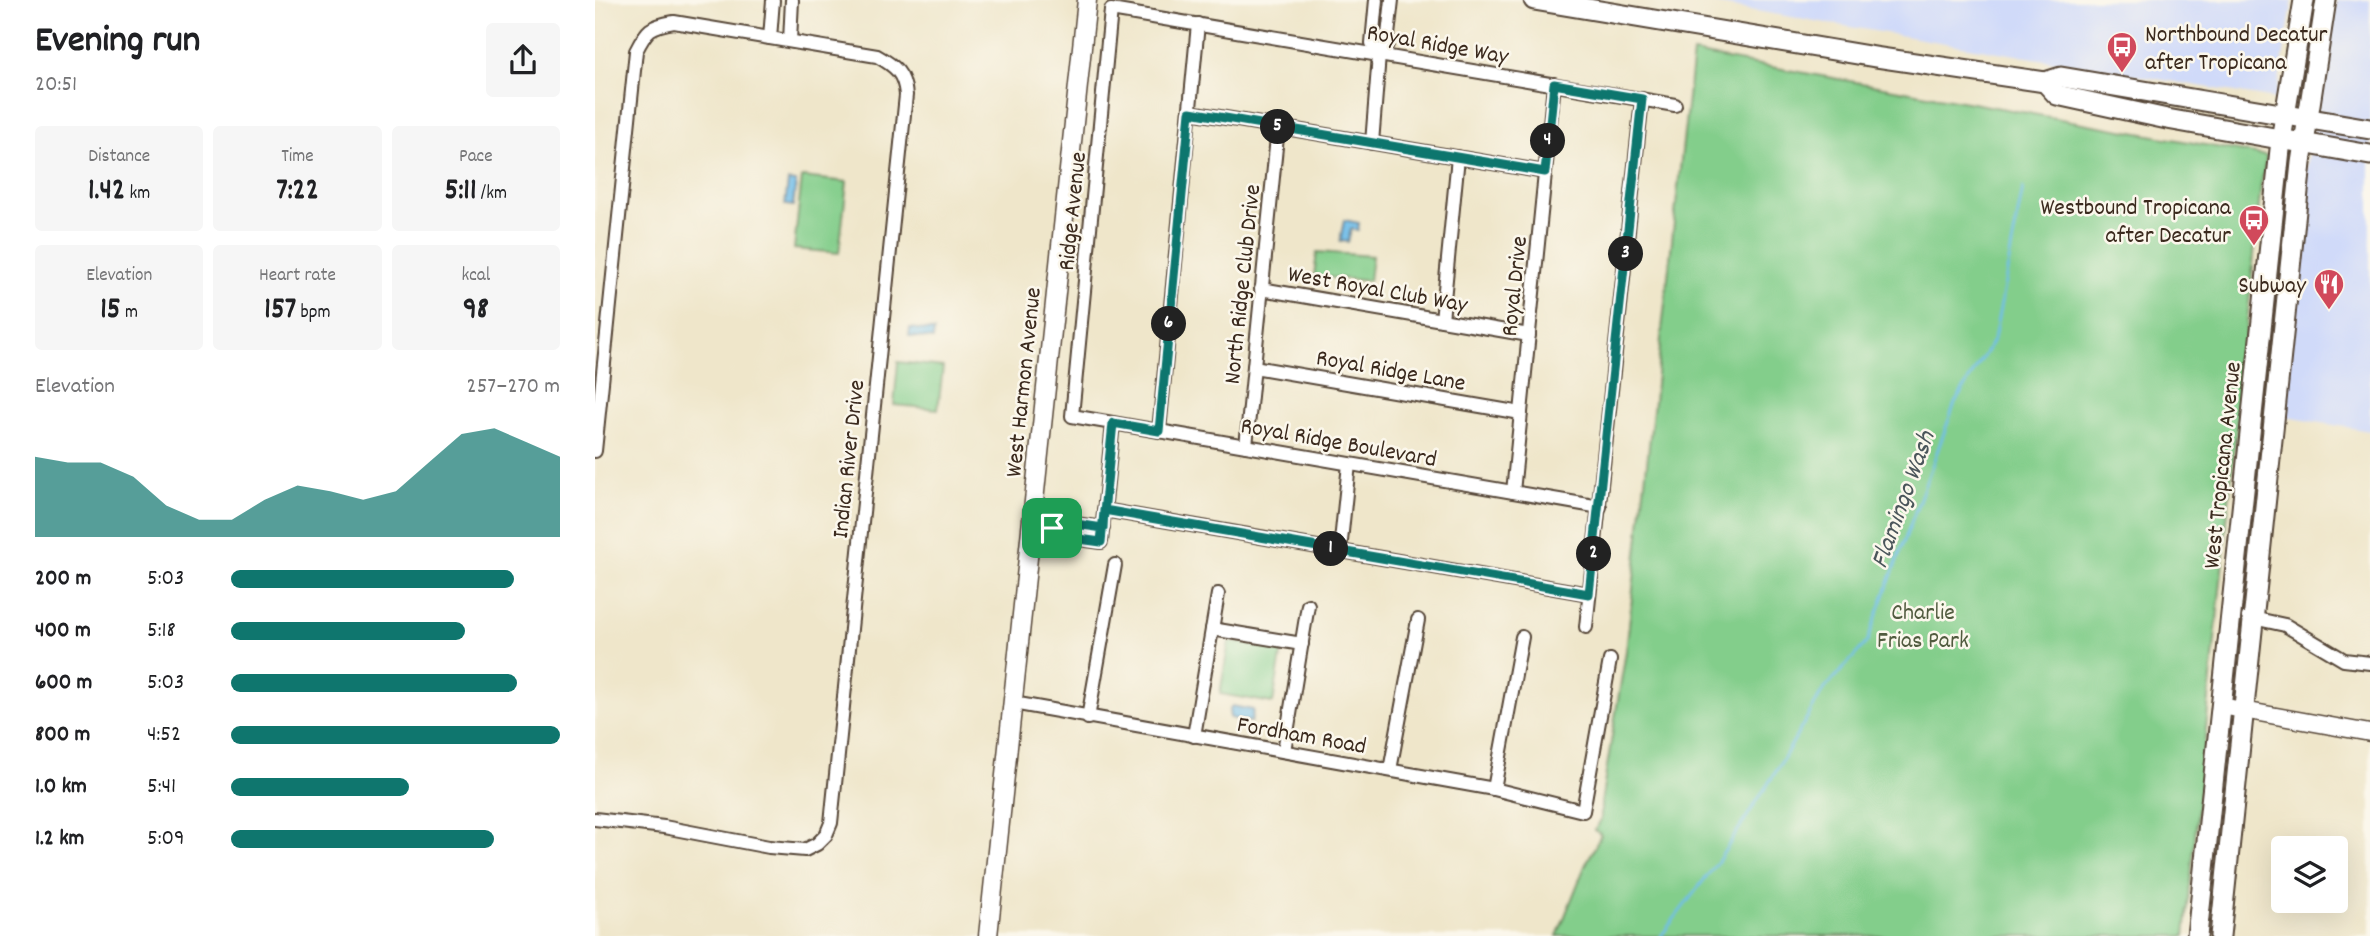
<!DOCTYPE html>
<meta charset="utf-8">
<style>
:root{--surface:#fff;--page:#f6f6f6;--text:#202124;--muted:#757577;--accent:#0f766e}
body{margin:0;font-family:Dekko,sans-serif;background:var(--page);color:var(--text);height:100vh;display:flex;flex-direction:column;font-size:26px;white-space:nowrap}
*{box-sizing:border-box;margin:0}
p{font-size:23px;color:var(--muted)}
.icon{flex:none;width:38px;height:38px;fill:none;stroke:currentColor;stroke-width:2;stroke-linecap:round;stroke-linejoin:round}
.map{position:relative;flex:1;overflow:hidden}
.details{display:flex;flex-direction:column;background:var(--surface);width:595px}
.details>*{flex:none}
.tools{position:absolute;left:1676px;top:836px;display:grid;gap:14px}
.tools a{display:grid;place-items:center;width:77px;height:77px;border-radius:7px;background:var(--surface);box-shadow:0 7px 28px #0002;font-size:35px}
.pin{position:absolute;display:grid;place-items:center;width:60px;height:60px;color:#fff;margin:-30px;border-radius:14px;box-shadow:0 4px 10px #0006}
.km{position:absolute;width:35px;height:35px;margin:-18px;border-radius:50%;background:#222;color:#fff;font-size:19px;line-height:35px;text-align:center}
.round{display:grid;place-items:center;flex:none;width:74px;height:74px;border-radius:7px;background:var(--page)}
.overview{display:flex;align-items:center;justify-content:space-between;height:119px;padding:0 35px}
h1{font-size:38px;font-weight:700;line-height:52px}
.figures{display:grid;grid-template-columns:repeat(3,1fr);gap:10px;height:119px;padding:7px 35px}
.figures div{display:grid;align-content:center;border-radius:7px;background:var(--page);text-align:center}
.figures b{font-size:30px;font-weight:700}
.figures small{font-size:19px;font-weight:400}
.figures p{font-size:19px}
.chart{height:196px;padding:14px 35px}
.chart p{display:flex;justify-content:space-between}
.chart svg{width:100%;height:126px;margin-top:7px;fill:var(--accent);opacity:.7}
ul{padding:0 35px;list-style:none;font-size:23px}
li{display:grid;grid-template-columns:112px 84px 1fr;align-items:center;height:52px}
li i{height:18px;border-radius:9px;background:var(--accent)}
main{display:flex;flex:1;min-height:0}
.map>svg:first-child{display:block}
</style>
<main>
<section class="details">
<div class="overview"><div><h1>Evening run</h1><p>20:51</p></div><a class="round"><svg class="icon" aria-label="share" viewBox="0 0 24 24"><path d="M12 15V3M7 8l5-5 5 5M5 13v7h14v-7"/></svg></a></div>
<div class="figures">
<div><p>Distance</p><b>1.42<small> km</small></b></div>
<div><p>Time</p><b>7:22</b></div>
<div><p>Pace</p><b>5:11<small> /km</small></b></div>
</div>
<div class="figures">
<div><p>Elevation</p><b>15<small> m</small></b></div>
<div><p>Heart rate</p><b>157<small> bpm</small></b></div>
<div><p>kcal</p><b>98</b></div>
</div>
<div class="chart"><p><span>Elevation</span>257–270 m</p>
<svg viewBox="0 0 160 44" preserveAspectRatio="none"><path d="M0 44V16L10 18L20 18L30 23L40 33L50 38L60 38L70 31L80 26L90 28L100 31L110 28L120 18L130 8L140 6L150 11L160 16V44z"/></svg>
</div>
<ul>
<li><b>200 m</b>5:03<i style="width:86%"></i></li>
<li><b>400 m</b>5:18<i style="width:71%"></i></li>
<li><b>600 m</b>5:03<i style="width:87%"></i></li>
<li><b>800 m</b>4:52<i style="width:100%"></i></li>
<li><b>1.0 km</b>5:41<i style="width:54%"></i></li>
<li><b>1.2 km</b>5:09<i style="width:80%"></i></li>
</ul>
</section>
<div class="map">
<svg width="1775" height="936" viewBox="0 0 1775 936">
<rect width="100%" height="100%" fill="#fbf7ec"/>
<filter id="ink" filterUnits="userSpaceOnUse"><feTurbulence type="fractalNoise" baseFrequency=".0143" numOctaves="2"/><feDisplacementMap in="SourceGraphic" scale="14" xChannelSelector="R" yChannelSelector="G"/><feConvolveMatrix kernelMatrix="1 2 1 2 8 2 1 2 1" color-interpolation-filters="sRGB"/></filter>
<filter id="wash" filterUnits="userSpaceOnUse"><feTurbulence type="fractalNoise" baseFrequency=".00686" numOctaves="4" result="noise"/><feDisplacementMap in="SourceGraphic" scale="28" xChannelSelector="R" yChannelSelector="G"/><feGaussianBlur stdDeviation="1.57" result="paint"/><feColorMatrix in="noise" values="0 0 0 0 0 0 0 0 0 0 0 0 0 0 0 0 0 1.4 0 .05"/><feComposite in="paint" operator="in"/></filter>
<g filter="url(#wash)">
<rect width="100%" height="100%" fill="#efe6ca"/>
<!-- built -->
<g fill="#d0daf9">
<path d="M1096 0H1698L1681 99Z"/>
<path d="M1742 0H1775V431L1667 413Z"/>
</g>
<!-- green -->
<g fill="#83ce8b" stroke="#5f7c54" stroke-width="2">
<path d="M1098 53 1672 156 1666 185 1590 936H962L990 866 1006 835 1000 830 1006 820V803L1031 651Z"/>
<path d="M207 177 252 182 244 253 199 249Z"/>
<path d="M722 252 777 256 774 281 719 276Z"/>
<path d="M303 362 348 367 343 409 299 405Z"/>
<path d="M634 641 687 650 678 703 625 694Z"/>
</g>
<!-- water -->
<g fill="#70bdea" stroke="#567484" stroke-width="2">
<path d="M193 181 201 182 198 206 190 205Z"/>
<path d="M749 220 764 223 763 230 756 229 753 242 745 241Z"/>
<path d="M315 328 339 331 338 339 314 336Z"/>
<path d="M637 706 658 710 656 722 635 718 634 710Z"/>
</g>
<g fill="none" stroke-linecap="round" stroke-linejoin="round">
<!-- stream -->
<path stroke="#70bdea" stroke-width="2.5" d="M1066 936 1122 863 1180 773 1227 692 1272 642 1360 403 1399 339 1428 188"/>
</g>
</g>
<g filter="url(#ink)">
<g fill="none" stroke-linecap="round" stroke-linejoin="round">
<!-- minor casing -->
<g stroke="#564638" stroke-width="16">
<g id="minor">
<path d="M781 0 777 43 784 55"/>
<path d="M175 38 178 0"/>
<path d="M195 41 197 0"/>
<path d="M784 55 792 44 797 0"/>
<path d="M595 112 950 172"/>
<path d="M777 143 784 55"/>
<path d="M666 289 934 335"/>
<path d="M847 320 863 157"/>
<path d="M659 367 926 413"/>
<path d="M564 431 603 24"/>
<path d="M651 446 683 127"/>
<path d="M0 451 41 51C52 29 55 26 79 22L282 56C300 66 309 73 311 95L236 823 231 835 222 844 210 850 174 847 69 827 0 819"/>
<path d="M918 492 959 84"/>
<path d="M1005 507 477 416 516 10 1080 105"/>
<path d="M509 510 994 594"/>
<path d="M436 524 457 528 463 536 506 542 518 423"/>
<path d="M457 528 467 522 508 528"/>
<path d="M745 551 754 464"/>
<path d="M1653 617 1690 625 1749 660 1775 663"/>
<path d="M991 627 1047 99"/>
<path d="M617 629 707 644"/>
<path d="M418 703 899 789 988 811 1015 660"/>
<path d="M493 718 520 565"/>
<path d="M599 736 623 594"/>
<path d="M689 751 713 605"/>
<path d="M795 770 823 620"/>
<path d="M899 789 927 637"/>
</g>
</g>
<!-- tertiary casing -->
<g stroke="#564638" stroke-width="19">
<path id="tertiary" d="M1626 706 1775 733"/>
</g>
<!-- secondary casing -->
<g stroke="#564638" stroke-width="21">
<path id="secondary" d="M393 936 492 0"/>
</g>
<!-- primary casing -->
<g stroke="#564638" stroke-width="23">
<g id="primary">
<path d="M939 0 1280 57 1450 82 1466 77 1775 129"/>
<path d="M1450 82 1462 95 1572 119 1775 155"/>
<path d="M1602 936 1686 140 1709 0"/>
<path d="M1625 936 1706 163 1731 0"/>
</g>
</g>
<!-- minor -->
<use href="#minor" stroke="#fff" stroke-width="12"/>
<!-- tertiary -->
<use href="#tertiary" stroke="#fff" stroke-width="16"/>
<!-- secondary -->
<use href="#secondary" stroke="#fff" stroke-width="18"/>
<!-- primary -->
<use href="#primary" stroke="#fff" stroke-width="19"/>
</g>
</g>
<g fill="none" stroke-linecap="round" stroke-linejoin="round" filter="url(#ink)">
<!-- route casing -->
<g stroke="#fff" stroke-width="14">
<path id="route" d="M457 528 467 522 508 528 509 510 994 594 1047 99 959 84 950 172 595 112 564 431 518 423C514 463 510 502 506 542L463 536 457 528"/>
</g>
<!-- route -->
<use href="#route" stroke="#0f766e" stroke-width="9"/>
</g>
<!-- icons -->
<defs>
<g id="bus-pin" transform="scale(1.575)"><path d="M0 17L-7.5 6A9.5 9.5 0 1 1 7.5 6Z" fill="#d1495b" stroke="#fbf7ec"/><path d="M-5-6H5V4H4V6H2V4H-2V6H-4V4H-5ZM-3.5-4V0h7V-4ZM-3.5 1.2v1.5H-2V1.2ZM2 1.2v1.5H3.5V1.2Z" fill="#fff"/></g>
<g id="restaurant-pin" transform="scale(1.575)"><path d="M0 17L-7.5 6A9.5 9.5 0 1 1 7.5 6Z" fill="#d1495b" stroke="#fbf7ec"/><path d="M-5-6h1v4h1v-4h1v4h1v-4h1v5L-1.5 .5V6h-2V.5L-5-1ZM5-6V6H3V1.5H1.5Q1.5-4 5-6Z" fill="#fff"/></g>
</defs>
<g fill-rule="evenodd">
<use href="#bus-pin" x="1527" y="47"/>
<use href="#bus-pin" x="1659" y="220"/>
<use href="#restaurant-pin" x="1734" y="284"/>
</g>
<g text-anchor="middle" stroke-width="5" stroke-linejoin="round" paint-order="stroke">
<!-- poi labels -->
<g font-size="24" fill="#3b2a1e" stroke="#fbf7ec" text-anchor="end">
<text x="1550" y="41" text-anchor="start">Northbound Decatur<tspan x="1550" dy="28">after Tropicana</tspan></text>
<text x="1636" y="214">Westbound Tropicana<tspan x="1636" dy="28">after Decatur</tspan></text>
<text x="1711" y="292">Subway</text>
</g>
<!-- street labels -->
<g font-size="24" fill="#3b2a1e" stroke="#fbf7ec">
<text transform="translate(843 43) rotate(10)" y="8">Royal Ridge Way</text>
<text transform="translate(476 211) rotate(-84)" y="8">Ridge Avenue</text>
<text transform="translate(646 284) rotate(-84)" y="8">North Ridge Club Drive</text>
<text transform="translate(918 286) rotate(-84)" y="8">Royal Drive</text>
<text transform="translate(783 288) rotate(10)" y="8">West Royal Club Way</text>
<text transform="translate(796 369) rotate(10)" y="8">Royal Ridge Lane</text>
<text transform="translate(427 382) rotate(-84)" y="8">West Harmon Avenue</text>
<text transform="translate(744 441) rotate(10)" y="8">Royal Ridge Boulevard</text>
<text transform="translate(252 459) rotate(-84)" y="8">Indian River Drive</text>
<text transform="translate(1626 465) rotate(-84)" y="8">West Tropicana Avenue</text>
<text transform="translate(707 734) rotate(10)" y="8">Fordham Road</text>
</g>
<!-- park labels -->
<g font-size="24" fill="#515b3f" stroke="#fbf7ec">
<text x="1328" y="619">Charlie<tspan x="1328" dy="28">Frias Park</tspan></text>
</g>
<!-- water labels -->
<g font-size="26" font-style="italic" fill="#4b565b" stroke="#fbf7ec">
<text transform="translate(1306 499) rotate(-70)" y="9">Flamingo Wash</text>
</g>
</g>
</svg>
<div class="tools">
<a><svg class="icon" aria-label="layers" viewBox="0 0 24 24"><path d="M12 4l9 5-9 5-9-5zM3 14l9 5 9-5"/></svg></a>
</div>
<div class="pin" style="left:457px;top:528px;background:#1e9e55"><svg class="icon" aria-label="arrive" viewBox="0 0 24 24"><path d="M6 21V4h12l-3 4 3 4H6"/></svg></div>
<b class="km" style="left:736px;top:549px">1</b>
<b class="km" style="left:999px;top:554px">2</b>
<b class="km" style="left:1031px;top:254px">3</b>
<b class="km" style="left:953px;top:141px">4</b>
<b class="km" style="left:683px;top:127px">5</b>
<b class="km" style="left:574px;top:324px">6</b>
</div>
</main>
